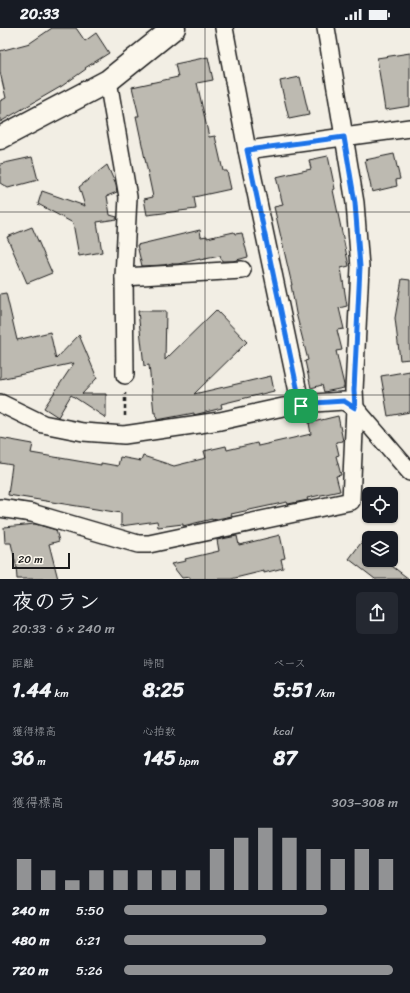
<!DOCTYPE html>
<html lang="ja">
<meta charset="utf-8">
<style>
:root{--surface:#171b24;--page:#242831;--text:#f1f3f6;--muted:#9ea1a6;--accent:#919294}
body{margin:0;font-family:Sriracha,"Klee One",sans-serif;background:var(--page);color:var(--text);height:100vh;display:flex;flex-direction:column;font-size:15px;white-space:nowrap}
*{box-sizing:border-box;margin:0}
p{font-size:13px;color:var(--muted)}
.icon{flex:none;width:22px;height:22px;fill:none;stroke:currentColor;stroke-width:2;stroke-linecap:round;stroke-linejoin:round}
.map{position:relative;height:551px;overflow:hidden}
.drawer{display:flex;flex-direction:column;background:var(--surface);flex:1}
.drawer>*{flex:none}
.fabs{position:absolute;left:362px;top:459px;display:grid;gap:8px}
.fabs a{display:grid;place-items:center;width:36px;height:36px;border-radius:6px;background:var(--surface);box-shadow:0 1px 3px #0004;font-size:20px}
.scale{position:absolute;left:12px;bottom:10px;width:58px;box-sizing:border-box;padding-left:4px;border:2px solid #1c1c1c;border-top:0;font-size:11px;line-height:14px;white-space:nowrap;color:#1c1c1c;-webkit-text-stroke:3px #fbf7ec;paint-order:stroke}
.pin{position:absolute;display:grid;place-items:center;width:34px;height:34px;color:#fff;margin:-17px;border-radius:8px;box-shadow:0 2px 6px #0006}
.round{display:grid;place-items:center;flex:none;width:42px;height:42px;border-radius:6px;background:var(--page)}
.head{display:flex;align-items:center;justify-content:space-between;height:68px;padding:0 12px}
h1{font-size:22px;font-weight:700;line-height:30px}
.figures{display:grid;grid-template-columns:repeat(3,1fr);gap:6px;height:68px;padding:4px 12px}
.figures div{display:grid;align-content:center}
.figures b{font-size:20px;font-weight:700}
.figures small{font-size:11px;font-weight:400}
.figures p{font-size:11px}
.chart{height:112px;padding:8px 12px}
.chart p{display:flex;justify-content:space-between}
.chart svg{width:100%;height:72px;margin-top:4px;stroke:var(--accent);stroke-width:6}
ul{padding:0 12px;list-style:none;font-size:13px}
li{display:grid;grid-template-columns:64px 48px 1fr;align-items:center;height:30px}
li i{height:10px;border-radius:5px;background:var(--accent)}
.status{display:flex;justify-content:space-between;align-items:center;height:28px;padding:0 20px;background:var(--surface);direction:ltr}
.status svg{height:11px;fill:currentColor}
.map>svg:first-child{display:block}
</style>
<div class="status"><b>20:33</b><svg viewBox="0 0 49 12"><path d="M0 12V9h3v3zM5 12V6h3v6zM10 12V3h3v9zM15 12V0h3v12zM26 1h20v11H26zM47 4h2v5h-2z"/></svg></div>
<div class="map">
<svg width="410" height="551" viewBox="0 0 410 551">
<rect width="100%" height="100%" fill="#f2eee4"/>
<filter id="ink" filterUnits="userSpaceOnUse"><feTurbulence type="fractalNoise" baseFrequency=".025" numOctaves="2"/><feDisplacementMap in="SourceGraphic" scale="8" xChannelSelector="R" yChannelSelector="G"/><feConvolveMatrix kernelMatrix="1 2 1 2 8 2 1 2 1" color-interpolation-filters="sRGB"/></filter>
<g filter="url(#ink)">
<!-- building -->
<g fill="#bdbab1" stroke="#1c1c1c">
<path d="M52 0H76L85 13 96 5 109 25 85 40 86 41 62 58 0 94V73L6 70 0 44V23L30 15Z"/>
<path d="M410 25V78L385 82 377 30Z"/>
<path d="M208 29 213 52 197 55 209 109 215 108 223 143H227L231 161 194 169 196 181 147 187 144 171 153 169 136 88H139L132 59 178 49 175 36Z"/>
<path d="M300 49 309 87 289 91 280 53Z"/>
<path d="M394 126 400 151 396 152 397 158 372 164 365 132Z"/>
<path d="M328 128 335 161 333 162 349 238 341 240 347 278 339 280 344 301 337 302 342 322 336 323 344 357V360L324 364 322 357 311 360 305 333 308 332 296 285 291 257H292L274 179 283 177 276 149 311 141 309 132Z"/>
<path d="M32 129 38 152 8 160 0 155V136Z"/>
<path d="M107 137 116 157 117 164 107 168 110 187 117 189V191L97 194 102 224 79 228 73 195 38 176 42 163 85 178 79 159Z"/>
<path d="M32 199 52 245 27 255 7 209Z"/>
<path d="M200 202 201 209 207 208V210L234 204 235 206 242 205 248 229 233 233H222L220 228 200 232V231L178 236H172V235L164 237 142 238 137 217Z"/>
<path d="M402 251 410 252V331L400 332 395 290Z"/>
<path d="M6 265 17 312 50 304 56 331 79 307 97 350 82 366H106V390L71 367 58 389 44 380 74 335 0 351V266Z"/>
<path d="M216 282 247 314 194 366 271 348 274 363 221 376 222 380 194 387V385L157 392 156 385H154L149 337 144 338 138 283H166L165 332Z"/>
<path d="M410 343V384L388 388 381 348Z"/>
<path d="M338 388 343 413 336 414 339 427 336 428 341 447 336 448 340 463 307 470 308 472 288 476 287 474 231 486 232 488 212 492V491L183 498V496L158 499 157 493 121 498V485L8 467 12 437 0 435V410L33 416 31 425 101 437V435L118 438 120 429 141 433 143 428 174 438 206 430 204 423 226 418 227 422 257 415 258 418 311 406 309 395Z"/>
<path d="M35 496 56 502 59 513 49 516 58 551H17L16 537 11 515H5L4 499Z"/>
<path d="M369 504V532H384L409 551H375L349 531Z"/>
<path d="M280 507 285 530 281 531 283 540 264 545V543L231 551H190V549L182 550 171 536 186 533 185 531 219 523 217 512 237 508 239 517Z"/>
</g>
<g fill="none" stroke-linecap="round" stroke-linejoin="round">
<!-- street casing -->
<g stroke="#1c1c1c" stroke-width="20">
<g id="street">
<path d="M224 0 247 122 301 378"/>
<path d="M108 53 128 169 124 249 125 347"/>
<path d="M247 122 410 100"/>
<path d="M124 249 242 242"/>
<path d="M0 375 43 396 83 404 124 407 220 393 283 379 301 378 314 375 344 373 355 380 410 444"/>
<path d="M0 480 32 485 138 516H149L351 473 355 380 354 362 360 239 355 175 326 0"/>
</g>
</g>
<!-- secondary casing -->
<g stroke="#1c1c1c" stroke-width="25">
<path id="secondary" d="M0 110 108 53 174 0"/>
</g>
<!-- path -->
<path stroke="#1c1c1c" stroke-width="2.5" stroke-dasharray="4 3" stroke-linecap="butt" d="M125 388V365"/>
<!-- street -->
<use href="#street" stroke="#fbf7ec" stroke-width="17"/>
<!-- secondary -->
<use href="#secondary" stroke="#fbf7ec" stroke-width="22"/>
</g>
</g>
<g fill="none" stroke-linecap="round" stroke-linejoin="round" filter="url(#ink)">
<!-- route casing -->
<g stroke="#fff" stroke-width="8">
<path id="route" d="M344 109 355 175 360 239 354 362 355 380 344 373 314 375 301 378 247 122Z"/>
</g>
<!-- route -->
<use href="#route" stroke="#1a73e8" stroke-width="5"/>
</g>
<!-- grid -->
<path fill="none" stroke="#1c1c1c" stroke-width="1" stroke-opacity="0.55" d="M205 0V551M0 184H410M0 367H410"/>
</svg>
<div class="fabs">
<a><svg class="icon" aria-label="locate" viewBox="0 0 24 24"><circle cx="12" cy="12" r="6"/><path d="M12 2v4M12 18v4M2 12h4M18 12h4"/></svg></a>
<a><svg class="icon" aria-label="layers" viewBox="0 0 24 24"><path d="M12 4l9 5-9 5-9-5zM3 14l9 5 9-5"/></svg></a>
</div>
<div class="scale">20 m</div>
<div class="pin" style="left:301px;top:378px;background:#1e9e55"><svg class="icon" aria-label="arrive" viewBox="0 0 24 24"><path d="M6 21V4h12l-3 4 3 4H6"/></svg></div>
</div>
<section class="drawer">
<div class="head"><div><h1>夜のラン</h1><p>20:33 · 6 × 240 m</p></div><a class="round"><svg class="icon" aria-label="share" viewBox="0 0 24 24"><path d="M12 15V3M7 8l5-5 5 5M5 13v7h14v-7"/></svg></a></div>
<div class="figures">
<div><p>距離</p><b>1.44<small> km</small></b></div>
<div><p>時間</p><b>8:25</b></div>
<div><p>ペース</p><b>5:51<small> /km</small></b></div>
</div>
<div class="figures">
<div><p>獲得標高</p><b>36<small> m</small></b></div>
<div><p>心拍数</p><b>145<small> bpm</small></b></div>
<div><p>kcal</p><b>87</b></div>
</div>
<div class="chart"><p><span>獲得標高</span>303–308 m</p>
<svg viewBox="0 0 160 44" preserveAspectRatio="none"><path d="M5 44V25M15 44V32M25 44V38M35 44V32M45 44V32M55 44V32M65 44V32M75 44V32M85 44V19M95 44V12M105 44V6M115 44V12M125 44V19M135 44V25M145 44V19M155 44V25"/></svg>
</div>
<ul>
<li><b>240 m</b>5:50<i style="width:74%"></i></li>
<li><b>480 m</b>6:21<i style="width:52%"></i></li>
<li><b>720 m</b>5:26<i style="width:98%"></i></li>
</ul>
</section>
